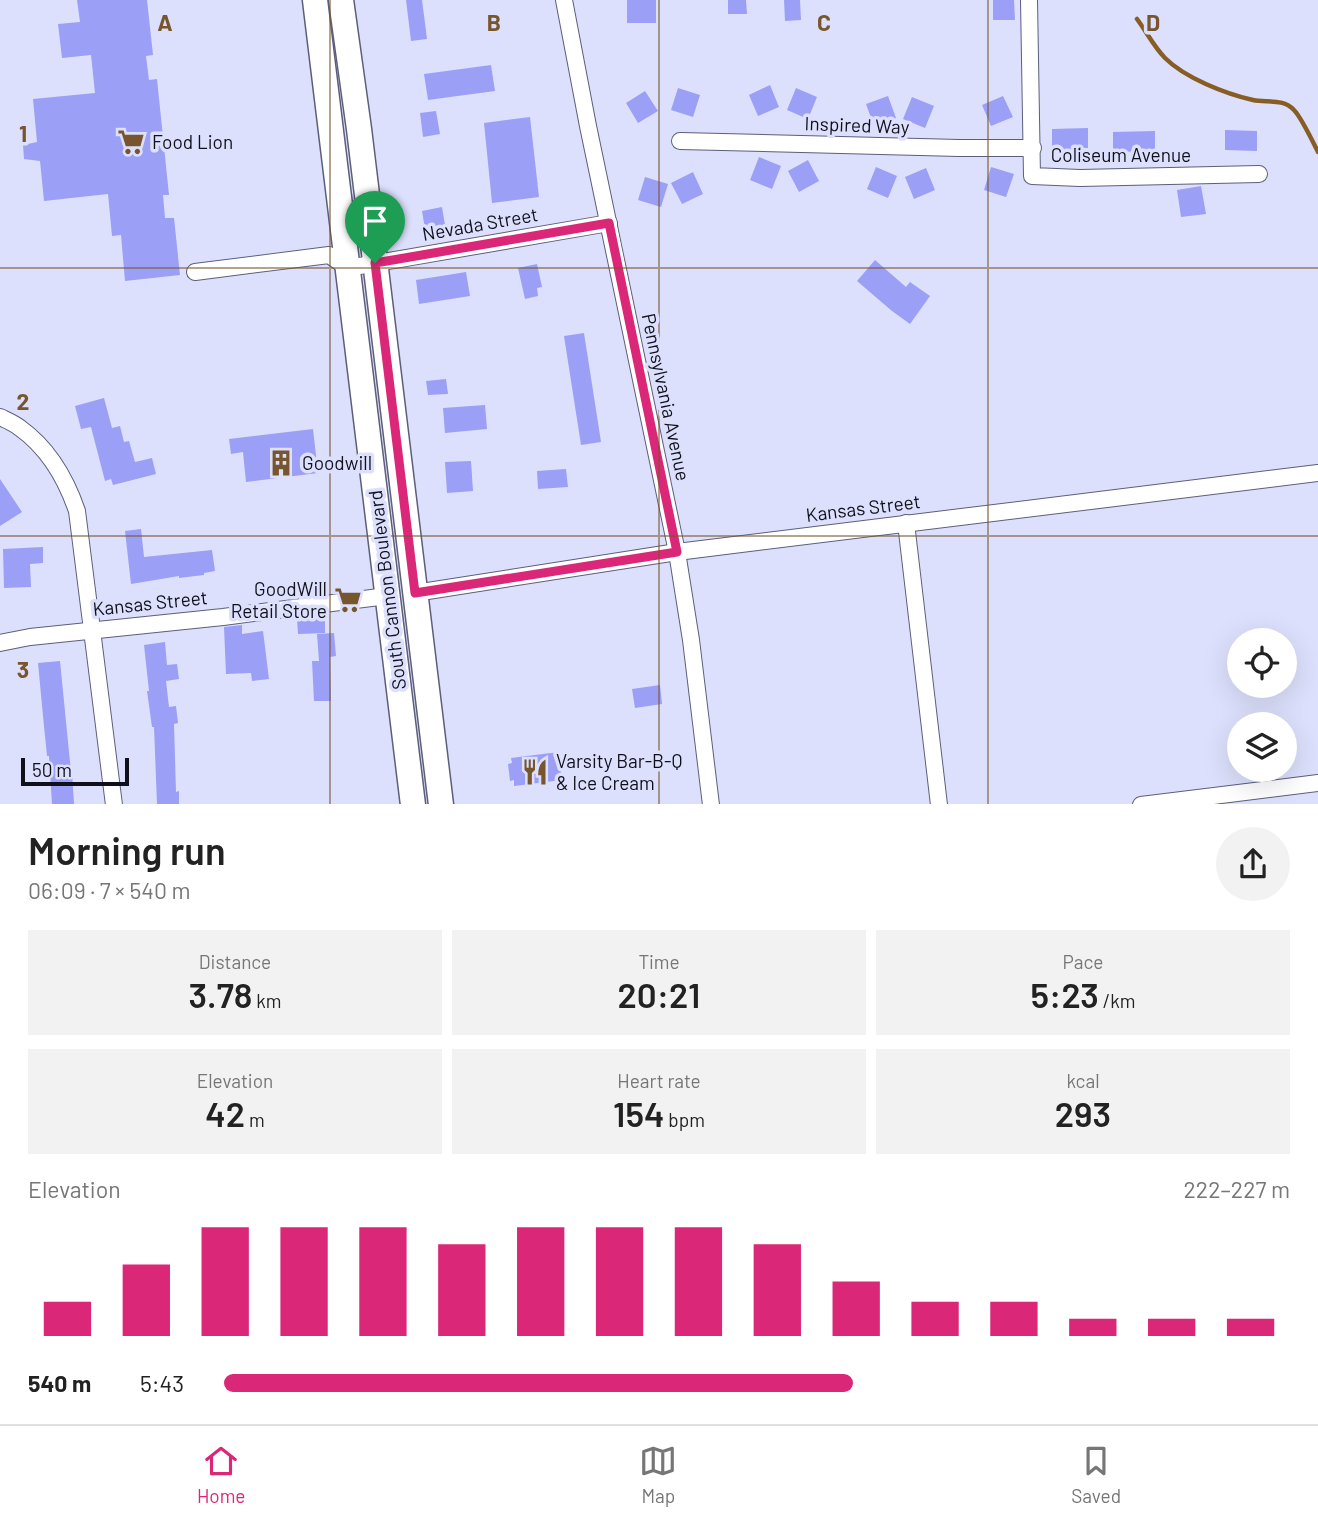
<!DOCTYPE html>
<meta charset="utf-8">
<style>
:root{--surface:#fff;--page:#f2f2f2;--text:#222;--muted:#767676;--line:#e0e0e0;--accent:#db2777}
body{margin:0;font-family:Barlow,sans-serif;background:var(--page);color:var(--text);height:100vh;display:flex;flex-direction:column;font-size:26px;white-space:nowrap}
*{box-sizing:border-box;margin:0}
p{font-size:23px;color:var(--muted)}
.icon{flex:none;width:38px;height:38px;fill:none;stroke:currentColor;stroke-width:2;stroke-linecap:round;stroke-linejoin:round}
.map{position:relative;height:804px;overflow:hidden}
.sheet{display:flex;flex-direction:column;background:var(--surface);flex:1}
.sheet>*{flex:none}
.tools{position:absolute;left:1227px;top:628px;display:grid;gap:14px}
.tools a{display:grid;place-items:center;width:70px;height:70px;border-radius:50%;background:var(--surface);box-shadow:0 7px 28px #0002;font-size:35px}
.scale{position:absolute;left:21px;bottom:18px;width:108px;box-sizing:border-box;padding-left:7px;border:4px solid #10101c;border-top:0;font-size:19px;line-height:24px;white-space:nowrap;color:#10101c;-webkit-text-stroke:5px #dde0fc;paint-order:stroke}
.pin{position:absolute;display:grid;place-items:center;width:60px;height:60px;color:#fff;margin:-72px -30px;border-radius:50% 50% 50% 0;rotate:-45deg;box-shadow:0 0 7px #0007}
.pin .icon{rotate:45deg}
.round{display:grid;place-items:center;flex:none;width:74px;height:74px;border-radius:37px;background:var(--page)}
.overview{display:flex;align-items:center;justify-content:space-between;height:119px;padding:0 28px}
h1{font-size:38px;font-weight:600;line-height:52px}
.stats{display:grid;grid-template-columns:repeat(3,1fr);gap:10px;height:119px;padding:7px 28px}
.stats div{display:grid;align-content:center;border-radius:0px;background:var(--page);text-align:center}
.stats b{font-size:35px;font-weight:600}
.stats small{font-size:19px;font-weight:400}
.stats p{font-size:19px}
.chart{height:196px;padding:14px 28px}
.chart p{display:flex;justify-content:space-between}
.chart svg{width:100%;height:126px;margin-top:7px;stroke:var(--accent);stroke-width:6}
ul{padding:0 28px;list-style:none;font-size:23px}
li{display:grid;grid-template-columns:112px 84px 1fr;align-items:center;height:52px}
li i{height:18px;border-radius:9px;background:var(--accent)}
.tabs{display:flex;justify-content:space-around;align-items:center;height:98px;border-top:2px solid var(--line);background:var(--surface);font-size:19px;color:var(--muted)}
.tabs a{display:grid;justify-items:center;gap:4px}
.tabs .on{color:var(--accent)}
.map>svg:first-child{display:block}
</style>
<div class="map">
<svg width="1318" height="805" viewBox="0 0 1318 805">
<rect width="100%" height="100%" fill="#dde0fc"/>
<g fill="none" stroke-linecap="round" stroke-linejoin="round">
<!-- stream -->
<path stroke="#885d24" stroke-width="4.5" d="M1137 19C1146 31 1154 47 1165 58 1185 78 1226 94 1253 100 1266 103 1283 98 1294 110 1301 117 1313 142 1318 152"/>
</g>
<!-- building -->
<g fill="#9b9ff5">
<path d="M77 0H147L153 55 146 56 149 80 157 79 169 195H163L165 218H174L180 275 125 281 121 235 112 236 108 194 44 201 40 161 24 159 23 145 37 142 33 99 95 93 91 55 62 58 58 24 80 22Z"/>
<path d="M406 0H422L427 39 411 41Z"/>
<rect x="627" y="0" width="29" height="23"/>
<path d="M728 0H746L747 14H728Z"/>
<path d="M784 0H800L801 20 785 21Z"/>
<path d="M993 0H1014L1015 20H993Z"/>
<path d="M491 65 495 91 428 100 424 74Z"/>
<path d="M770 85 779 107 758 116 749 95Z"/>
<path d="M678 88 700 95 693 117 671 110Z"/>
<path d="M796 88 817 97 808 119 787 110Z"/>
<path d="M645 91 658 111 638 123 626 103Z"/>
<path d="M888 96 896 118 874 126 866 104Z"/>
<path d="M1003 96 1013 117 991 126 982 105Z"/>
<path d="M912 97 934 106 925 128 903 119Z"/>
<path d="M436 111 440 134 423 137 420 113Z"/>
<path d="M530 117 539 197 492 203 484 123Z"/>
<path d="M1088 128V148H1079V152L1063 153V148L1052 149V129Z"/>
<path d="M1225 130 1257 131V151L1225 150Z"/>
<path d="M1155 131V151L1113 152V132Z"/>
<path d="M759 157 781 166 772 189 750 180Z"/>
<path d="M808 160 819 181 799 192 788 171Z"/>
<path d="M876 167 897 176 888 198 867 189Z"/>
<path d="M991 167 1014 174 1006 197 984 190Z"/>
<path d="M926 168 935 190 914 199 905 177Z"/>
<path d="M693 172 703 194 682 204 671 183Z"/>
<path d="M645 177 668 184 661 207 638 200Z"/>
<path d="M1201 186 1206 214 1181 217 1177 190Z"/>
<path d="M442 207 445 225 425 229 422 211Z"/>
<path d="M875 260 906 287 910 282 930 296 910 324 892 311 857 281Z"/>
<path d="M537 264 542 287 537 288 538 296 525 299 518 268Z"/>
<path d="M466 272 470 296 419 304 416 280Z"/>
<path d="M584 333 601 442 581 445 564 336Z"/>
<path d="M446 379 448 394 428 395 426 381Z"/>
<path d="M104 398 112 428 120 426 124 442 129 441 135 462 152 458 156 474 113 485 111 479 105 481 91 427 81 429 75 406Z"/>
<path d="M485 405 487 429 445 433 443 408Z"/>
<path d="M313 429 318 473 246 482 243 452 231 454 229 439Z"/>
<path d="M471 461 473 491 447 493 445 462Z"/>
<path d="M566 469 568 487 538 489 537 471Z"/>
<path d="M0 479 22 512 0 526Z"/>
<path d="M141 529 144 557 212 550 215 571 204 573V575L179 578V576L131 584 125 531Z"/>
<path d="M43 547V563L30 564 31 587 4 588 3 549Z"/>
<path d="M325 618V633L298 634 297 619Z"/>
<path d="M242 625V634L263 631 269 679 252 681 251 673 226 674 224 627Z"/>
<path d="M334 633 336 656 330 657 331 701H314L312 661H319L317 634Z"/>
<path d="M165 642 167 665 177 664 179 679 166 681 169 707 176 706 178 723 174 724 176 792 179 791V804H157L154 727H152L147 691H149L144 645Z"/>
<path d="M60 661 71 772H72L74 804H52L49 756H47L43 716 38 663Z"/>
<path d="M660 685 662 704 635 708 632 689Z"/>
<path d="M559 752 562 780 514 786V780L510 781 508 764 512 763 511 758Z"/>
</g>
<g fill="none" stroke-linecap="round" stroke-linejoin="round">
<!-- street casing -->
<g stroke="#5c5e7c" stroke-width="18">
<g id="street">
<path d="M564 0 588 126 677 552 691 640 711 805"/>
<path d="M1029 0 1032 176 1080 178 1259 174"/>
<path d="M680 141 959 148H1033"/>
<path d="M195 272 329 255 348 268 609 223"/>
<path d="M0 417C6 420 14 423 20 428 48 448 66 479 77 511L114 805"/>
<path d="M906 523 939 805"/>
<path d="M415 593 677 552 1318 473"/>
<path d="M0 643 30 637 223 617 387 596"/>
<path d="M1141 805 1318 783"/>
</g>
</g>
<!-- primary casing -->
<g stroke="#5c5e7c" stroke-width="27">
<g id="primary">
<path d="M315 0 413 805"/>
<path d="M341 0 359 129 441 805"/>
</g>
</g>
<!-- street -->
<use href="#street" stroke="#fff" stroke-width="16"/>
<!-- primary -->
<use href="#primary" stroke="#fff" stroke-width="24"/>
</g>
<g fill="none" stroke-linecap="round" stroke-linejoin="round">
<!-- route casing -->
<g stroke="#fff" stroke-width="14">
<path id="route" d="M609 223 677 552 415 593 375 263Z"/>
</g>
<!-- route -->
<use href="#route" stroke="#db2777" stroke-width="9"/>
</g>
<!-- grid -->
<path fill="none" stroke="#77562d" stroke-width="2" stroke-opacity="0.55" d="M330 0V805M659 0V805M988 0V805M0 268H1318M0 536H1318"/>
<!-- icons -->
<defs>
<g id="supermarket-bare" transform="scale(2.1)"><path d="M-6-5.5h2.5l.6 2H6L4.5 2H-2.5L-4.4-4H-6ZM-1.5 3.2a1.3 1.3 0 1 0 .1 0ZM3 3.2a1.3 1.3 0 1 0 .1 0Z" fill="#77562d" stroke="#dde0fc" stroke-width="2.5" paint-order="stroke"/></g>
<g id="building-bare" transform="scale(2.1)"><path d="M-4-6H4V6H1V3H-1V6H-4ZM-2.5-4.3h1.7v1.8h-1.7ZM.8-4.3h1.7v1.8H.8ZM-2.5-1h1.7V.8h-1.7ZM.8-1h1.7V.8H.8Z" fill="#77562d" stroke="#dde0fc" stroke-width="2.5" paint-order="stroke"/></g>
<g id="restaurant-bare" transform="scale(2.1)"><path d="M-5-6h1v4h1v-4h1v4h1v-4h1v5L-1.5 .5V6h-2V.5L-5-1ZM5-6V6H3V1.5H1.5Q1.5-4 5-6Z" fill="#77562d" stroke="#dde0fc" stroke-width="2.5" paint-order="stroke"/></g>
</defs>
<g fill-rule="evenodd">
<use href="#supermarket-bare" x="131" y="142"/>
<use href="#building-bare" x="281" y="463"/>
<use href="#supermarket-bare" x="348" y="600"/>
<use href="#restaurant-bare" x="535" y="772"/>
</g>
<g text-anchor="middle" stroke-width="7" stroke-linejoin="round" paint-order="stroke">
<!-- street labels -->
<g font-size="19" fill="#10101c" stroke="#dde0fc">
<text transform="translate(857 125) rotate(2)" y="7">Inspired Way</text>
<text x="1121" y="162">Coliseum Avenue</text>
<text transform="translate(480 224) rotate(-10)" y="7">Nevada Street</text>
<text transform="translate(666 397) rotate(78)" y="7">Pennsylvania Avenue</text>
<text transform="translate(863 508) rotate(-7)" y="7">Kansas Street</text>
<text transform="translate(387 590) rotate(-97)" y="7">South Cannon Boulevard</text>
<text transform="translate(150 603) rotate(-6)" y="7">Kansas Street</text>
</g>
<!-- poi labels -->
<g font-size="19" fill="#10101c" stroke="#dde0fc" text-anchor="start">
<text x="152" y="149">Food Lion</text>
<text x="302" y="470">Goodwill</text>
<text x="327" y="596" text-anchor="end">GoodWill<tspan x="327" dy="22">Retail Store</tspan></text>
<text x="556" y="768">Varsity Bar-B-Q<tspan x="556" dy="22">&amp; Ice Cream</tspan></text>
</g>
</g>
<g font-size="23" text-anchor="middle" font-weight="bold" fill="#77562d" stroke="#dde0fc" stroke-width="7" stroke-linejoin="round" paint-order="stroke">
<text x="165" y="31">A</text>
<text x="494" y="31">B</text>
<text x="824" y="31">C</text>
<text x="1153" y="31">D</text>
<text x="23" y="142">1</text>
<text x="23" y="410">2</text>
<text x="23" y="678">3</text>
</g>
</svg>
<div class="tools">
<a><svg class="icon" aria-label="locate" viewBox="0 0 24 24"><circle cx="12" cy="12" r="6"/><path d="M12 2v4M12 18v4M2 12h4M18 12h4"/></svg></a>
<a><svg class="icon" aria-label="layers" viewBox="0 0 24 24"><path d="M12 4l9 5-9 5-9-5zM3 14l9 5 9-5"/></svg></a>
</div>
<div class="scale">50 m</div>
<div class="pin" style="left:375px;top:263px;background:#1e9e55"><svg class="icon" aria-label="arrive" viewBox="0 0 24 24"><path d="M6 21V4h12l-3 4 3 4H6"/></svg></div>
</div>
<section class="sheet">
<div class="overview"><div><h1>Morning run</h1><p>06:09 · 7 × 540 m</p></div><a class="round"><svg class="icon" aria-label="share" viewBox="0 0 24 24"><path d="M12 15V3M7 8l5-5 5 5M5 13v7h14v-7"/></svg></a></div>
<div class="stats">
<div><p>Distance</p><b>3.78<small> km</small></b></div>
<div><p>Time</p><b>20:21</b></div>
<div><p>Pace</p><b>5:23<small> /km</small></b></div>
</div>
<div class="stats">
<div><p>Elevation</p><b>42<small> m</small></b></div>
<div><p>Heart rate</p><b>154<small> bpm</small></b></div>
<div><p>kcal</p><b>293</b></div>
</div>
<div class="chart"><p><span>Elevation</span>222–227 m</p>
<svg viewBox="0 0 160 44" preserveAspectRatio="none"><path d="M5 44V32M15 44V19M25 44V6M35 44V6M45 44V6M55 44V12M65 44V6M75 44V6M85 44V6M95 44V12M105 44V25M115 44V32M125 44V32M135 44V38M145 44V38M155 44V38"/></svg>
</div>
<ul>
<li><b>540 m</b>5:43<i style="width:59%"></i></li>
</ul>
</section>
<nav class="tabs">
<a class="on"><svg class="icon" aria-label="home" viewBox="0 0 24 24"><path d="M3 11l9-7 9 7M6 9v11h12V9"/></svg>Home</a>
<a><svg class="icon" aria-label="map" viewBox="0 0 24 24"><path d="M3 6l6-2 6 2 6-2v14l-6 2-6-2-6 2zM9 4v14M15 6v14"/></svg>Map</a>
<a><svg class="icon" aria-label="saved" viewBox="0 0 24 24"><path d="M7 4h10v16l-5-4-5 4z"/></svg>Saved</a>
</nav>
